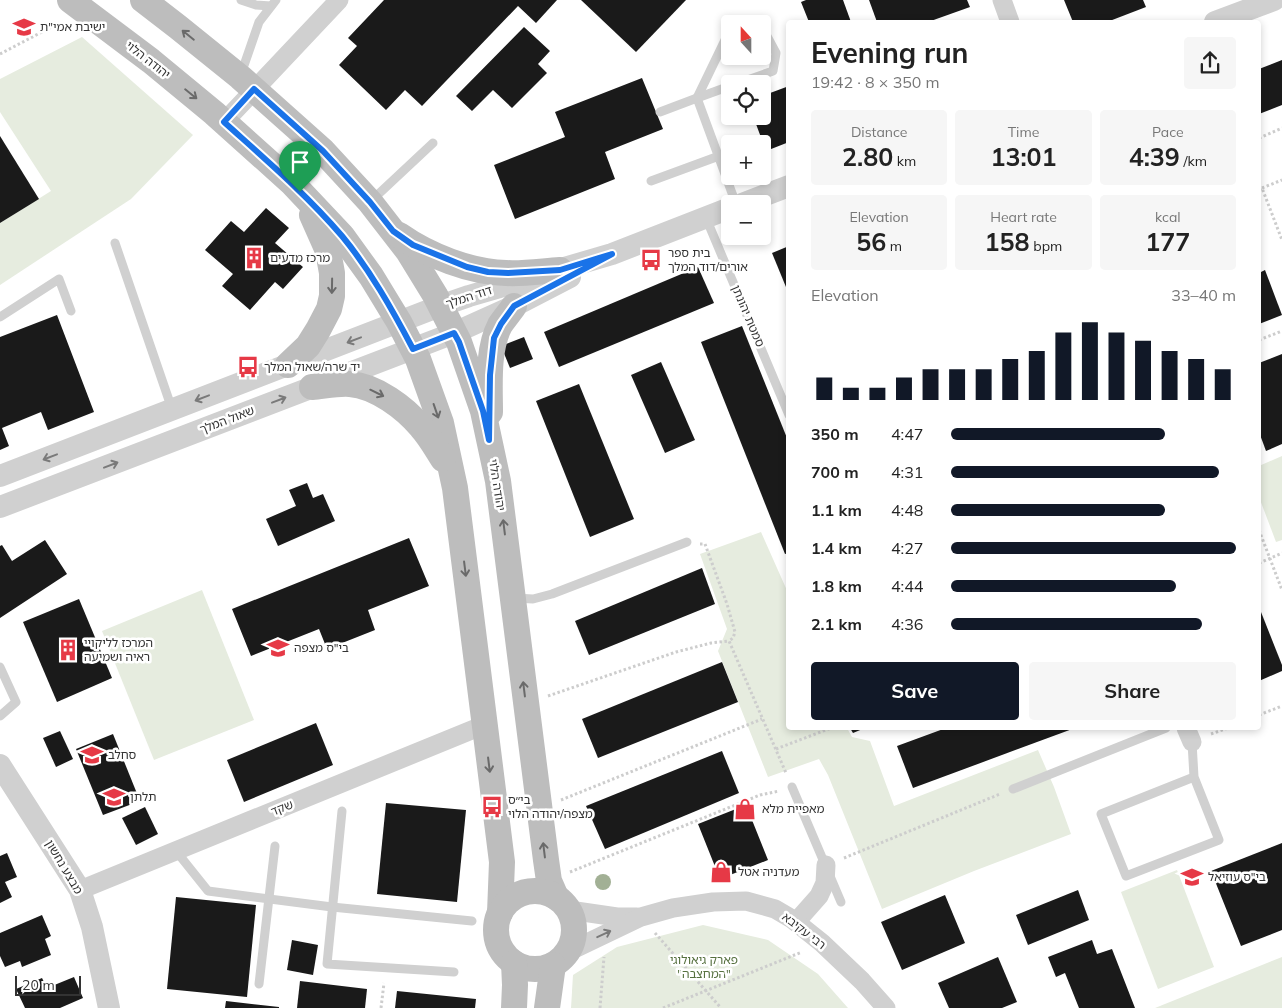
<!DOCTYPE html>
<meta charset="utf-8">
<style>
:root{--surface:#fff;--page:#f6f6f6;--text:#222;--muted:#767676;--accent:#111827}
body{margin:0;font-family:Mulish,"Noto Sans Hebrew",sans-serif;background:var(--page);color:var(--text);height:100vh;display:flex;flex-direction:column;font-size:19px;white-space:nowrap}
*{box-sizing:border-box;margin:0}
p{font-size:16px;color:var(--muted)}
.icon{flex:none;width:28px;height:28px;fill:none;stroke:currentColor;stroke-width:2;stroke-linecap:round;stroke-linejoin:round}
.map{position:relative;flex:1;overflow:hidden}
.details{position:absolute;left:786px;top:20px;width:475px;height:710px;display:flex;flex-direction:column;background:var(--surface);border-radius:5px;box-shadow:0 2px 8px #0003}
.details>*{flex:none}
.needle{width:32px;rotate:339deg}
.tools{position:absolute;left:721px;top:15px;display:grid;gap:10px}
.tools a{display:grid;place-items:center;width:50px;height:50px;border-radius:5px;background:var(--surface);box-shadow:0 2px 8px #0003;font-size:25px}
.scale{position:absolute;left:15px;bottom:12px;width:66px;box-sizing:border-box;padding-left:5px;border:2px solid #333;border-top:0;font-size:14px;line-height:18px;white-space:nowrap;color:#333;-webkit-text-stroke:4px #fff;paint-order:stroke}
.pin{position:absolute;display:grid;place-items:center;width:42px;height:42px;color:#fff;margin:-51px -21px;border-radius:50% 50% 50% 0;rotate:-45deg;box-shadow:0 0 5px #0007}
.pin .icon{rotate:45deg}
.round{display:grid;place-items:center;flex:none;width:52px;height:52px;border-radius:5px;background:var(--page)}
.headline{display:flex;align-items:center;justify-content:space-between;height:85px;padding:0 25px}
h1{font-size:28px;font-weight:700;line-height:38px}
.figures{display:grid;grid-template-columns:repeat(3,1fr);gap:8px;height:85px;padding:5px 25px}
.figures div{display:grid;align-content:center;border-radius:5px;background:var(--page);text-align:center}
.figures b{font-size:25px;font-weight:700}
.figures small{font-size:14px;font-weight:400}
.figures p{font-size:14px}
.chart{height:140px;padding:10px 25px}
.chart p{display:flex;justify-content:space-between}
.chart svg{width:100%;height:90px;margin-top:5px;stroke:var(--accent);stroke-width:6}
.action{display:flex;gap:10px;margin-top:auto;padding:10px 25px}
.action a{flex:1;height:58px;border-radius:5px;background:var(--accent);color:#fff;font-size:20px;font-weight:700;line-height:58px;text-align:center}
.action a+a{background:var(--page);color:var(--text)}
ul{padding:0 25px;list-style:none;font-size:16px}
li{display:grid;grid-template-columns:80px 60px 1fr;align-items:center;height:38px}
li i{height:12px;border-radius:6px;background:var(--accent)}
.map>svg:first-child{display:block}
</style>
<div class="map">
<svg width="1282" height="1008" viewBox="0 0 1282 1008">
<rect width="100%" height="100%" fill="#fff"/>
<!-- green -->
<g fill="#e6ecdf">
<path d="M82 37 193 135 131 199 0 285V223L51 191 0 112V79Z"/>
<path d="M1282 456V540L1276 542 1259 497V466Z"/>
<path d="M761 532 789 595V728H847L852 737 870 741 894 806 1038 750 1054 787 1071 834 974 871 882 909 828 775 819 759 768 777 718 651 727 629 700 554Z"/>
<path d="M202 590 254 720 154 760 102 631Z"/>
<path d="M1177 870 1214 967 1158 989 1121 892Z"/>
<path d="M703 925 768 940 818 974 848 1008H571L573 975 617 947Z"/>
<path d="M1282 957V1008H1155Z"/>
</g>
<!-- building -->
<g fill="#1a1a1a">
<path d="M384 0H557L536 23 518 6 422 106 405 90 386 110 339 65 357 46 348 38Z"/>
<path d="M581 0H686L636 52Z"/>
<path d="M806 0H843L851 22H809L801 2Z"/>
<path d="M869 0H967L970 7 928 22H877Z"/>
<path d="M1064 0H1143L1146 7 1107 22H1073Z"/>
<path d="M524 27 550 51 538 64 547 73 512 108 493 90 472 111 456 96Z"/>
<path d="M1282 60V105L1259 114V69Z"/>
<path d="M642 78 663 129 605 152 615 179 515 219 494 165 565 137 555 112Z"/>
<path d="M789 86V142L766 151 753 116H762V96Z"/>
<path d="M0 136 39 199 0 223Z"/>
<path d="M266 208 289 228 275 243 303 267 283 289 275 282 250 310 222 286 233 274 205 250 231 221 244 232Z"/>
<path d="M789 246V286L786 287 772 253Z"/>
<path d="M698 267 714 303 559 367 544 332Z"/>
<path d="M1265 270 1282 315 1259 324V273Z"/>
<path d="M57 315 94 412 48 430 41 412 2 428 9 446 0 450V337Z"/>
<path d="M742 326 789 443V553L785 554 701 342Z"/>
<path d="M524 337 533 359 510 368 501 346Z"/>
<path d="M1282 354V444L1266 451 1259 432V363Z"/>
<path d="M661 362 695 440 665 453 631 375Z"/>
<path d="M579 384 634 519 590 537 536 401Z"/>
<path d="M307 483 313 498 323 494 335 521 278 546 266 519 296 506 289 490Z"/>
<path d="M409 538 429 586 368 610 375 630 327 649 319 629 251 656 232 609Z"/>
<path d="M45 540 67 574 0 618V546L2 545 12 561Z"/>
<path d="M702 568 715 604 589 655 575 621Z"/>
<path d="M79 599 112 678 57 702 23 622Z"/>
<path d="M1259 607 1282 665V671L1259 681Z"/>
<path d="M722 662 738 702 598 758 582 719Z"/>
<path d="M316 723 333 765 244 802 227 760Z"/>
<path d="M850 728H865L853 733Z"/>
<path d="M946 728H1075L913 788 897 746Z"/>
<path d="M60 731 73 759 56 767 43 738Z"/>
<path d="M113 734 140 801 103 815 76 749Z"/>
<path d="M722 751 739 793 605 849 586 806Z"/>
<path d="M386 803 466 810 457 902 377 894Z"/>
<path d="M746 805 768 860 720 879 698 824Z"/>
<path d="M145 807 158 834 136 845 122 818Z"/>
<path d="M1282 843V930L1241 946 1211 871Z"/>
<path d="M7 853 17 877 5 882 12 897 0 903V856Z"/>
<path d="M1078 890 1089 920 1028 945 1016 915Z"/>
<path d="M945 895 965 943 902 970 881 922Z"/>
<path d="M176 897 256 905 247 997 167 989Z"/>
<path d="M42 915 51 936 45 939 51 955 22 967 20 961 5 967 0 956V933Z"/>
<path d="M292 940 318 945 313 975 287 970Z"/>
<path d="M1092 940 1097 954 1112 949 1135 1008H1079L1065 973 1056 977 1048 957Z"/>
<path d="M998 957 1017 1002 1002 1008H949L938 983Z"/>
<path d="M74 977 83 998 60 1008H25L16 989 42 978 47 988Z"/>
<path d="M300 981 367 989 365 1008H297Z"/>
<path d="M397 991 476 999 475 1008H395Z"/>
<path d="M226 1001 279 1007V1008H225Z"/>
</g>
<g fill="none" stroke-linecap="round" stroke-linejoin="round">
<!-- path -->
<g stroke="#cdcdcd" stroke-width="3" stroke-dasharray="2.5 2.5" stroke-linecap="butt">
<path d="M0 54 59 23"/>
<path d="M1259 138 1282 128"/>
<path d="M1262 188 1282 180"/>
<path d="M1259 189 1262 188 1282 240"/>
<path d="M1259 340 1282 331"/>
<path d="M1259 530 1282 590"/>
<path d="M700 544H705L727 604 735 632 733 638 729 641"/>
<path d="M1259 563 1282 553"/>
<path d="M548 696 676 652 711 643 729 641 786 773"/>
<path d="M1259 715 1282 706"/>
<path d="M1211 734 1228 728"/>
<path d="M776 749 831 728"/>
<path d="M561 800 762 719"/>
<path d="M844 858 1000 794"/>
<path d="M570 872 760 795 779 791"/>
<path d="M655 933 721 1008"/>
<path d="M381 1008 384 983"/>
<path d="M600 1008 604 957"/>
<path d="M663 1008 802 952"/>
</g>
<!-- service -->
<g stroke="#d0d0d0" stroke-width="9">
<path d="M241 0 256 5 271 6"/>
<path d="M746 24 759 20 761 24"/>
<path d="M241 74 259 22 276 0"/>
<path d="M736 84 773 71 776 53 762 27"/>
<path d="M697 98 726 38 730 35"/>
<path d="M697 98 730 86"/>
<path d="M660 112 697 98 736 204"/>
<path d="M651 181 719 156"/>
<path d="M371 201 433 143"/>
<path d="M706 218 789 415"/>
<path d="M115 243 172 409"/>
<path d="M0 317 59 279 71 311"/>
<path d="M515 598 533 599 552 594 687 542"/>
<path d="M0 667 16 702 0 716"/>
<path d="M1192 742 1194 777 1219 840 1126 876 1101 814 1194 777"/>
<path d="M792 787 841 902"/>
<path d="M1013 789 1166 728"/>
<path d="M342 811 327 964 454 972"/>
<path d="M176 851 208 891 332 907 472 921"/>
<path d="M259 984 275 846"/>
</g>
<!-- minor -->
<g stroke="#d0d0d0" stroke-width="19">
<path d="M1002 0 1010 22"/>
<path d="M224 122 339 0"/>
<path d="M1186 728 1192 742"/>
<path d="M80 890 484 725"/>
<path d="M569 910 617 917H637"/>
<path d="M796 922 819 896 825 883 826 865"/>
<path d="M568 952 641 917 673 908 713 902 746 901 775 909 792 919 822 943 862 981 886 1008"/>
</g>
<!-- tertiary -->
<g stroke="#d0d0d0" stroke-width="22">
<path d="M1215 22 1274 0"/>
<path d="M742 204 789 186"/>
<path d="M0 476 440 306 469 296 612 254 730 208"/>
<path d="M0 507 454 333 514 306 570 277"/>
<path d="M0 765 80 890 92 927 109 1008"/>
</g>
<!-- secondary -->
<g stroke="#bdbdbd" stroke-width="26">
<path d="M70 0 151 61 214 113 292 183 342 236 371 276 399 322 418 359 441 423 455 488 502 862 500 913"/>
<path d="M143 0 178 27 240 77 323 151 370 202 408 251 435 295 459 342 483 411 498 481 546 860 549 881 556 897"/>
<path d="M399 235C429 256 470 272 506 273 524 274 543 271 560 270"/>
<path d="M288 365 308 346 318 330 329 309 332 296V273L328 251 312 215"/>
<path d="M312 387C324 386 338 383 350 384 376 386 405 408 421 427 430 437 436 448 443 459"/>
<path d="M490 412C490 385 487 350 500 325 504 319 510 312 514 306"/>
<circle cx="535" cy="930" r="39"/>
<path d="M514 1008 515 985 514 963"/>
<path d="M547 1008 553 965"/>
</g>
</g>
<!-- trees -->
<circle fill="#a2b095" cx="603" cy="882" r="8"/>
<!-- one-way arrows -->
<defs><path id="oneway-shaft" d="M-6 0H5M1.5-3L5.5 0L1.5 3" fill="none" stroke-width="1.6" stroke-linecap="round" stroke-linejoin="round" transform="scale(1.25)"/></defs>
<g stroke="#6a6a6a">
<use href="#oneway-shaft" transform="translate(188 35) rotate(-141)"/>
<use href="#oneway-shaft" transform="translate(191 94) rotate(39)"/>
<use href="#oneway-shaft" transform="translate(332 286) rotate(91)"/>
<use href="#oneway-shaft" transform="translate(377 393) rotate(26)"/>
<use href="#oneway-shaft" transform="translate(436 411) rotate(71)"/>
<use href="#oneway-shaft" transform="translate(504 527) rotate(-97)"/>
<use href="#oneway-shaft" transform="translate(465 569) rotate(83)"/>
<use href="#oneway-shaft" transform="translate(524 689) rotate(-97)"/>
<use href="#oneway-shaft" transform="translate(489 765) rotate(83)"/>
<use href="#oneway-shaft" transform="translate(544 850) rotate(-97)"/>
</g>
<g stroke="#7a7a7a">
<use href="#oneway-shaft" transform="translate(354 340) rotate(159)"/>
<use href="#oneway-shaft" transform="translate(202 398) rotate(159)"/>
<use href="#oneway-shaft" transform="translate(279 400) rotate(-21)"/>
<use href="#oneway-shaft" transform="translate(50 457) rotate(159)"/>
<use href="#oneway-shaft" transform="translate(111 465) rotate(-21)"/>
<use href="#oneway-shaft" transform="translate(604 934) rotate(-25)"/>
</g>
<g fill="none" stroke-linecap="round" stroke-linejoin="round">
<!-- route casing -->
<g stroke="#fff" stroke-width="10">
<path id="route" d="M254 89 323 151 370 202 393 231 413 245 467 267 488 272 508 273 560 270 612 254 514 306 501 324 494 338 490 375 489 440 483 411 459 342 454 333 413 349C392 309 370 270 342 236 306 194 265 159 224 122Z"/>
</g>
<!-- route -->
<use href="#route" stroke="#1a73e8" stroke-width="6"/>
</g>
<!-- icons -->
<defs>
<g id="school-bare" transform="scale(1.725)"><path d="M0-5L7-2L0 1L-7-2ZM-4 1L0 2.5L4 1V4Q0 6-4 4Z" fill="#e63946" stroke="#fff" stroke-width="2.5" paint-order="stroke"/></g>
<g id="building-bare" transform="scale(1.725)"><path d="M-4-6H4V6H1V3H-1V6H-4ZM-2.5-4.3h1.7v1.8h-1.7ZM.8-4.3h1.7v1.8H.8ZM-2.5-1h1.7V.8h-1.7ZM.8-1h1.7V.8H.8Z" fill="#e63946" stroke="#fff" stroke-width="2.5" paint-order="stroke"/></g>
<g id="bus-bare" transform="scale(1.725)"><path d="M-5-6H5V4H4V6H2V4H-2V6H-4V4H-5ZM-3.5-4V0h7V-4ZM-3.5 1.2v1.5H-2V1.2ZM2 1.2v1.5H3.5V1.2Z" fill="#e63946" stroke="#fff" stroke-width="2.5" paint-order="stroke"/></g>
<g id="shop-bare" transform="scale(1.725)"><path d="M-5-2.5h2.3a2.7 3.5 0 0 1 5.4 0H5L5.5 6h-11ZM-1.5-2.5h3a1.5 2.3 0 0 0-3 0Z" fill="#e63946" stroke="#fff" stroke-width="2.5" paint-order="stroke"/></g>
</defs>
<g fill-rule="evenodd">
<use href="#school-bare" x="24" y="27"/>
<use href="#building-bare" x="254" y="258"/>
<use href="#bus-bare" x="651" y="260"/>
<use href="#bus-bare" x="248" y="367"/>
<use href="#school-bare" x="278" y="648"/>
<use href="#building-bare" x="68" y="650"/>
<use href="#school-bare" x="92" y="755"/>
<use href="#school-bare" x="114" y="797"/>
<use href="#bus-bare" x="492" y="807"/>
<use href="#shop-bare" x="745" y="809"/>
<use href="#shop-bare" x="721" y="872"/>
<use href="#school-bare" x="1192" y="877"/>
</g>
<g text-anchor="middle" stroke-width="5" stroke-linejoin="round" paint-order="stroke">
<!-- poi labels -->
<g font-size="12" fill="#333" stroke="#fff" text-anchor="start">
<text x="40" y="31">ישיבת אמי"ת</text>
<text x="668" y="257">בית ספר<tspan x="668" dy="14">אורים/דוד המלך</tspan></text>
<text x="270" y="262">מרכז מדעים</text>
<text x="264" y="371">יד שרה/שאול המלך</text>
<text x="84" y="647">המרכז לליקויי<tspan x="84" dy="14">ראיה ושמיעה</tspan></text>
<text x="294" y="652">בי"ס מצפה</text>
<text x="108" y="759">סחלב</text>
<text x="130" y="801">תלתן</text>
<text x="508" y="804">בי״ס<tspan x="508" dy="14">מצפה/יהודה הלוי</tspan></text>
<text x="762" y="813">מאפיית מלא</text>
<text x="738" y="876">מעדניה אטל</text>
<text x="1208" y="881">בי"ס עוזיאל</text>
</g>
<!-- street labels -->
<g font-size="12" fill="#333" stroke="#fff">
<text transform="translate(148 60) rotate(38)" y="4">יהודה הלוי</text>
<text transform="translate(469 297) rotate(-18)" y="4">דוד המלך</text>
<text transform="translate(748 316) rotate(67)" y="4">סמטת יהונתן</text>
<text transform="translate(227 420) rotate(-21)" y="4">שאול המלך</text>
<text transform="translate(497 485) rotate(81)" y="4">יהודה הלוי</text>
<text transform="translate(282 808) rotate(-22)" y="4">שקד</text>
<text transform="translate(64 867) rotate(59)" y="4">מבצע נחשון</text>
<text transform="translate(804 931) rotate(38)" y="4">רבי עקיבא</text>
</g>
<!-- park labels -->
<g font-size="12" fill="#56703f" stroke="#fff">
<text x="704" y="964">פארק גיאולוגי<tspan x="704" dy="14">"המחצבה"</tspan></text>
</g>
</g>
</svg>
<div class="tools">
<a><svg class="needle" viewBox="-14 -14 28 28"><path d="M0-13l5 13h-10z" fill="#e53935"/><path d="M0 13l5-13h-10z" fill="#767676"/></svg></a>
<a><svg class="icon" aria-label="locate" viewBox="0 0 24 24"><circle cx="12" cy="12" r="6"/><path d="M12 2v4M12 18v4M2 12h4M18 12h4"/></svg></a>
<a>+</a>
<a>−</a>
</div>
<div class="scale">20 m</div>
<div class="pin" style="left:300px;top:192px;background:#1e9e55"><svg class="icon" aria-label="arrive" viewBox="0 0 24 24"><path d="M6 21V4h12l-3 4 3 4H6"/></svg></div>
<section class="details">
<div class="headline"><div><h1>Evening run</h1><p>19:42 · 8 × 350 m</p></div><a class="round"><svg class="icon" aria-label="share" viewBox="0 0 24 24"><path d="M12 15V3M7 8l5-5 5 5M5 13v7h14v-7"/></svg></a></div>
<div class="figures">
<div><p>Distance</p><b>2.80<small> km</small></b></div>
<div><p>Time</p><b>13:01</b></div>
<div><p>Pace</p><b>4:39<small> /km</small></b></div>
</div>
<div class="figures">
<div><p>Elevation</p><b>56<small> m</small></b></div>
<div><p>Heart rate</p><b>158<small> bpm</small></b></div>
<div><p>kcal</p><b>177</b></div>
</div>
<div class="chart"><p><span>Elevation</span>33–40 m</p>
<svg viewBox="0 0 160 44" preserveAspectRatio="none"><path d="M5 44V33M15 44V38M25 44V38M35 44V33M45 44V29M55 44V29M65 44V29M75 44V24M85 44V20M95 44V11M105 44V6M115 44V11M125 44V15M135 44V20M145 44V24M155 44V29"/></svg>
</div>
<ul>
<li><b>350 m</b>4:47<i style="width:75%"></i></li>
<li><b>700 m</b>4:31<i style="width:94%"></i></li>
<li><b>1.1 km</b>4:48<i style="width:75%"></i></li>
<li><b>1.4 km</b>4:27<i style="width:100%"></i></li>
<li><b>1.8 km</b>4:44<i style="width:79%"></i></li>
<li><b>2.1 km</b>4:36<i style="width:88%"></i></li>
</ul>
<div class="action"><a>Save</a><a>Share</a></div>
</section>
</div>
